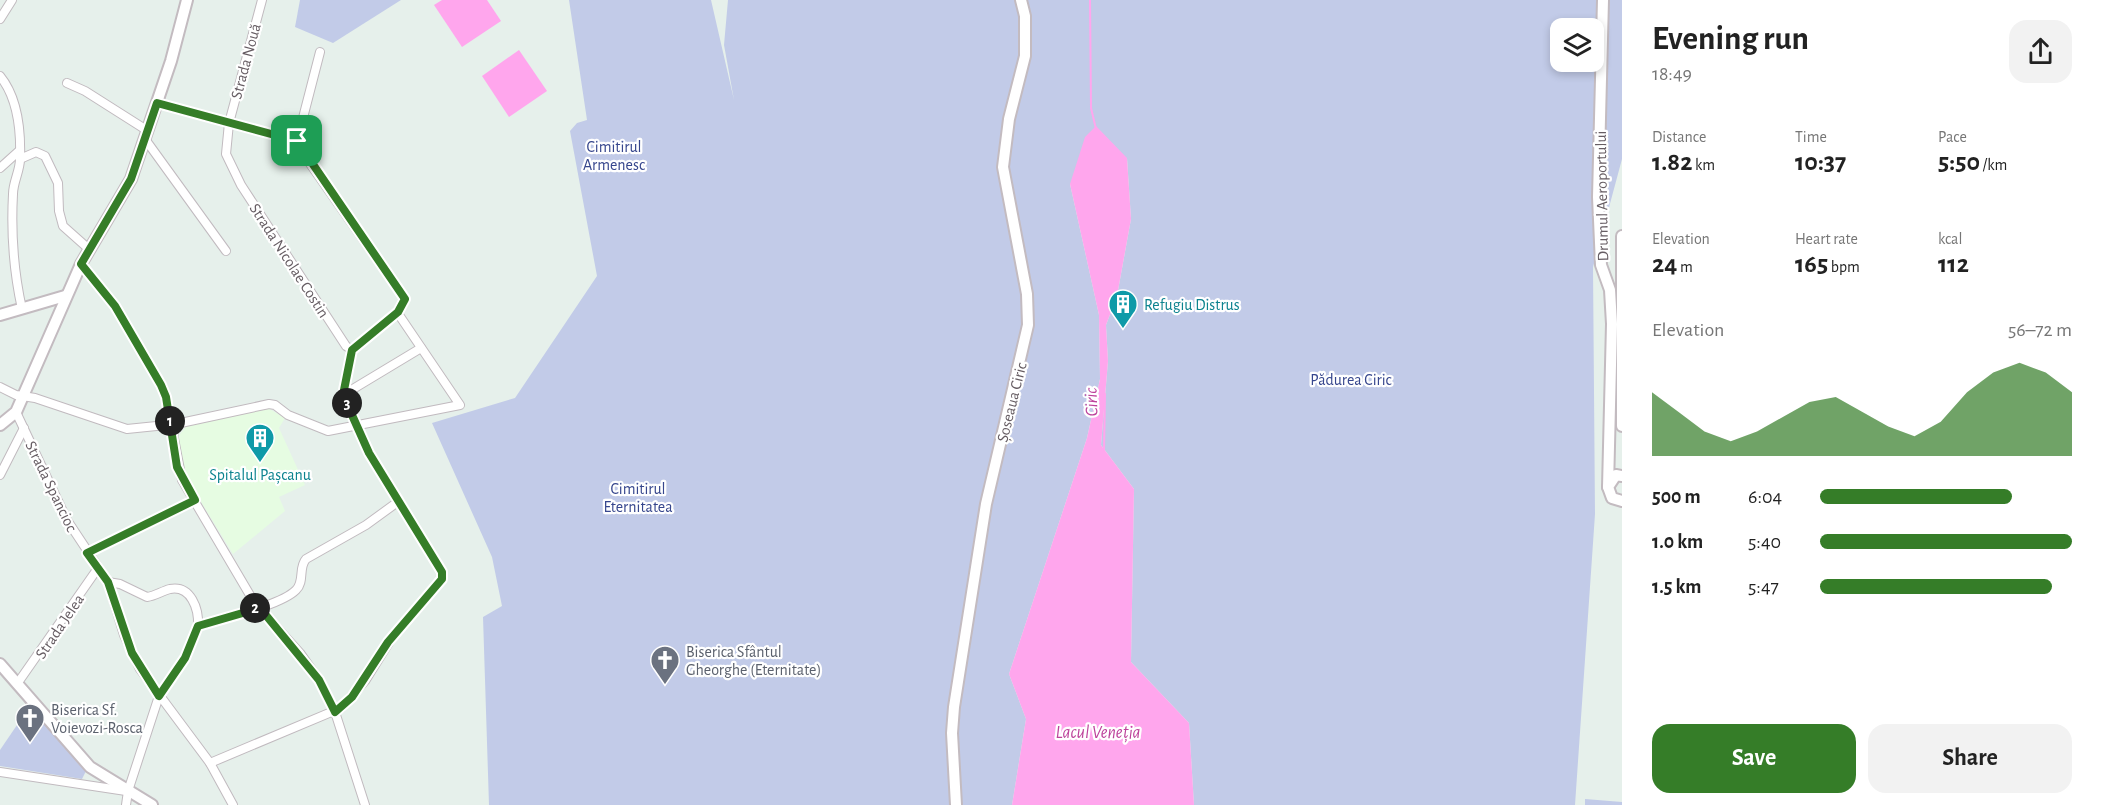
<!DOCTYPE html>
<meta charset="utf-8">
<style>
:root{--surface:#fff;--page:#f2f2f2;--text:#222;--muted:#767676;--accent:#357d28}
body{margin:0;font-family:"Alegreya Sans",sans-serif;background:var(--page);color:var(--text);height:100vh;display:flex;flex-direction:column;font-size:22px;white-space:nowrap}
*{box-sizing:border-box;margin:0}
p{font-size:20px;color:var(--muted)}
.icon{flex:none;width:33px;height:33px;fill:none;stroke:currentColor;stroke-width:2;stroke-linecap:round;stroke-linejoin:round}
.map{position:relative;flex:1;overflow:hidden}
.sheet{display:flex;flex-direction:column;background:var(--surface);width:480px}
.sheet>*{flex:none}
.tools{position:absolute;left:1550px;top:18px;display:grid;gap:12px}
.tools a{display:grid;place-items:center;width:54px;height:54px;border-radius:12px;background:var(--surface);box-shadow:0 3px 9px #0003;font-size:30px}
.pin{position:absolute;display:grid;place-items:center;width:51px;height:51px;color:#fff;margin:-26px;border-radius:12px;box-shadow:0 3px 9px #0006}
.km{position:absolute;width:30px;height:30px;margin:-15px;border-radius:50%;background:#222;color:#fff;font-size:16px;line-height:30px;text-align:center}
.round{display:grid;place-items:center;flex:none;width:63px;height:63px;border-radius:18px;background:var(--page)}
.headline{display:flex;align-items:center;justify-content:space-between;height:102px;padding:0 30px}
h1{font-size:33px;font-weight:700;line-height:45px}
.figures{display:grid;grid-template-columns:repeat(3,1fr);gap:9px;height:102px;padding:6px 30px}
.figures div{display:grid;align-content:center}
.figures b{font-size:26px;font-weight:700}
.figures small{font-size:16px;font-weight:400}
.figures p{font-size:16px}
.chart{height:168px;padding:12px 30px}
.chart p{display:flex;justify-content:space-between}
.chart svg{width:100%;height:108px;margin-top:6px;fill:var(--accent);opacity:.7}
.action{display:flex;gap:12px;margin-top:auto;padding:12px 30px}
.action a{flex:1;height:69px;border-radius:18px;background:var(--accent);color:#fff;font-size:24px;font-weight:700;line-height:69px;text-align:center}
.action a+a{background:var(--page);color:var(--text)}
ul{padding:0 30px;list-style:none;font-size:20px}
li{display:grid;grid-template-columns:96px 72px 1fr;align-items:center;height:45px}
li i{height:15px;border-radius:8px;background:var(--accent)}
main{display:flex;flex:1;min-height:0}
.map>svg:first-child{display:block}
</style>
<main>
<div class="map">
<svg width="1622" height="805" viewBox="0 0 1622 805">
<rect width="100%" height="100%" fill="#e6f0eb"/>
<!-- medical -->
<path fill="#e6fce2" d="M266 407 285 418 279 428 305 485 279 497 285 511 233 554 193 489 183 464 177 438 189 423Z"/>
<!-- green -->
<g fill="#c2cbe8" fill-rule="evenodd">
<path d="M300 0H401L333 43 295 27Z"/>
<path d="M569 0H711L734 100 724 45 728 0H1622V159L1593 267 1595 514 1575 805H1194L1189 723 1131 662 1134 489 1101 445 1108 361 1106 325 1117 296 1131 219 1127 158 1070 184 1099 315 1100 379 1087 438 1009 674 1026 719 1012 805H489L483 617 502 606 492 557 432 423 515 398 597 276 570 131 577 123 587 120ZM1560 28H1593V62H1560Z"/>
<path d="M30 706 86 771 82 779 0 766V750Z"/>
<path d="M1585 799 1622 802V805H1585Z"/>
</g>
<!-- water -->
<g fill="#ffa6ed">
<path d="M442 0H487L501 21 462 47 434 5Z"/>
<path d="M519 50 547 91 509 117 482 76Z"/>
<path d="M1096 126 1127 158 1131 219 1117 296 1106 325 1108 361 1101 445 1134 489 1131 662 1189 723 1194 805H1012L1026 719 1009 674 1087 438 1100 379 1099 315 1070 184 1085 137Z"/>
</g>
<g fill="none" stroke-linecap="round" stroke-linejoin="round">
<!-- stream -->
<g stroke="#ffa6ed" stroke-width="2">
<path d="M1090 0 1091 108 1096 129"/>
<path d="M1104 451 1105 394"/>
</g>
<!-- street casing -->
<g stroke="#c1babf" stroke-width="10">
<g id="street">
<path d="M262 0 229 123 226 154 241 185 346 346 352 350 343 395"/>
<path d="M0 19 12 0"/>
<path d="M0 76C18 98 21 131 20 159 20 171 13 182 13 194 11 231 14 273 22 309"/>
<path d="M67 83 85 91 148 131"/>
<path d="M157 103 297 141"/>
<path d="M145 139 226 251"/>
<path d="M20 159 36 152 45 156 58 183 59 211 63 226 90 250"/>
<path d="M0 168 19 151"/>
<path d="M81 264 115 306 161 385 166 397 182 480 254 602 300 653 319 680 335 712 365 805"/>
<path d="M352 350 397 312"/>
<path d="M0 387 16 395 35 398 127 429 176 424 269 404 275 405 288 415 328 431 460 405 397 312 405 299 299 148 297 141 320 52"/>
<path d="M343 395 421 348"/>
<path d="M16 412 67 520 108 582 124 635 140 669 210 763 233 805"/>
<path d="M0 475 24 428"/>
<path d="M87 553 195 500"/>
<path d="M108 582 120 584 147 597C155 596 162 591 170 589 191 585 199 609 198 626"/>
<path d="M17 684 98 568"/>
<path d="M210 763 341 708 365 681 393 636 442 579V572L369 453 343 395"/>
<path d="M0 772 126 791"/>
<path d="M126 805 128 791 159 696 185 658 198 626C222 618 280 606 296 590 305 581 298 568 306 559L366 525 399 501"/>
</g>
</g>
<!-- secondary casing -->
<g stroke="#c3bbc0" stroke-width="14">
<g id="secondary">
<path d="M1603 0 1598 197 1601 265 1610 290 1612 324 1608 487"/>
<path d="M1622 236V426"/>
<path d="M0 315 65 296"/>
<path d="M0 425 16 412 81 264 131 179 171 61 187 0"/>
<path d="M1622 476 1616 475 1608 487 1612 498 1622 501"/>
<path d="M0 664 90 767 152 805"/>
<path d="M956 805 952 733 954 707 986 504 1028 325 1027 294 1003 167 1009 119 1025 56V16L1021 0"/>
</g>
</g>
<!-- street -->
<use href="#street" stroke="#fff" stroke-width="8"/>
<!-- secondary -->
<use href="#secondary" stroke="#fff" stroke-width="10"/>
</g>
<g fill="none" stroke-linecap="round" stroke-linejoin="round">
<!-- route casing -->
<g stroke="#fff" stroke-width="12">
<path id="route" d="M157 103 297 141 405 299 398 312 352 350 343 395 369 453 442 572V579L388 642 352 697 335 712 319 680 260 608 198 626 185 658 159 696 132 653 108 582 87 553 195 500 177 467 166 397 161 385 115 306 81 264 131 179Z"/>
</g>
<!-- route -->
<use href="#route" stroke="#357d28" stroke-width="8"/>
</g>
<!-- icons -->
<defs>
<g id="building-pin" transform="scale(1.5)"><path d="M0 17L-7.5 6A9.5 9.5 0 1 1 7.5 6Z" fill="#0f9aa8" stroke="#fff"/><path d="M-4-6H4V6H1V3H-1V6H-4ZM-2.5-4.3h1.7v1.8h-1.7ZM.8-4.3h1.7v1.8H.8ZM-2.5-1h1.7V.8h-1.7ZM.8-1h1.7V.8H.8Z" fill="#fff"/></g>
<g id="church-pin" transform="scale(1.5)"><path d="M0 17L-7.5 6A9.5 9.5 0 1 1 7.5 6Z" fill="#6b7280" stroke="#fff"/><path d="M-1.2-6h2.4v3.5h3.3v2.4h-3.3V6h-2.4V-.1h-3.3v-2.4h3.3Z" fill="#fff"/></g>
</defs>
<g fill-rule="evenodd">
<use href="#building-pin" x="1123" y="304"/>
<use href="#building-pin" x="260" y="438"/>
<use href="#church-pin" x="665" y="660"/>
<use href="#church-pin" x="30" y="718"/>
</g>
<g text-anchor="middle" stroke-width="4.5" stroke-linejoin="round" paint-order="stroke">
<!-- street labels -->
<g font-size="16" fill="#665d63" stroke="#fff">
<text transform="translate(245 61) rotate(-75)" y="6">Strada Nouă</text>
<text transform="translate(1601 196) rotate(-91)" y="6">Drumul Aeroportului</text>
<text transform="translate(290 260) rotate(57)" y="6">Strada Nicolae Costin</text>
<text transform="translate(1011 402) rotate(-76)" y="6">Șoseaua Ciric</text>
<text transform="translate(52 486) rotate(64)" y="6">Strada Spancioc</text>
<text transform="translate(59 626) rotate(-56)" y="6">Strada Jelea</text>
</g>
<!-- park labels -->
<g font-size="16" fill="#36468d" stroke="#fff">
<text x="614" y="152">Cimitirul<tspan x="614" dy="18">Armenesc</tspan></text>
<text x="1351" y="385">Pădurea Ciric</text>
<text x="638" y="494">Cimitirul<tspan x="638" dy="18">Eternitatea</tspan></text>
</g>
<!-- culture labels -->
<g font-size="16" fill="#0d838f" stroke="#fff" text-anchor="start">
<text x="1144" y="310">Refugiu Distrus</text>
<text x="260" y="480" text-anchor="middle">Spitalul Pașcanu</text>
</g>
<!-- worship labels -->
<g font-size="16" fill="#5b616d" stroke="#fff" text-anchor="start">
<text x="686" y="657">Biserica Sfântul<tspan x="686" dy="18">Gheorghe (Eternitate)</tspan></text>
<text x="51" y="715">Biserica Sf.<tspan x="51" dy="18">Voievozi-Rosca</tspan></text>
</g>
<!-- water labels -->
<g font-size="18" font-style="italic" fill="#bd429b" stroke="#fff">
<text transform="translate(1091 402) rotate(-92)" y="6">Ciric</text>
<text x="1098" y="738">Lacul Veneția</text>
</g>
</g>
</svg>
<div class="tools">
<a><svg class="icon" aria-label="layers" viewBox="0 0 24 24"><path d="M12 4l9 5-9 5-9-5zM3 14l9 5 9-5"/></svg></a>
</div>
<div class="pin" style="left:297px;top:141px;background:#1e9e55"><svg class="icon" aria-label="arrive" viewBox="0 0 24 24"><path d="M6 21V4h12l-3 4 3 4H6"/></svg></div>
<b class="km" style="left:170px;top:421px">1</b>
<b class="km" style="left:255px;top:608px">2</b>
<b class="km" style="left:347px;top:403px">3</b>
</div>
<section class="sheet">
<div class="headline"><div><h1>Evening run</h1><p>18:49</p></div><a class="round"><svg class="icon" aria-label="share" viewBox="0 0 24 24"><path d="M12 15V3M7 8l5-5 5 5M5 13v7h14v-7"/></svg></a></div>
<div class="figures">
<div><p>Distance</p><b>1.82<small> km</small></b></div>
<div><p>Time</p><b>10:37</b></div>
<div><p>Pace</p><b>5:50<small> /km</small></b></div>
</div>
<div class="figures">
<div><p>Elevation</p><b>24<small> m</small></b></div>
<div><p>Heart rate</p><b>165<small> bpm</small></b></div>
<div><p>kcal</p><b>112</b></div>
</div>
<div class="chart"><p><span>Elevation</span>56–72 m</p>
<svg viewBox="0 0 160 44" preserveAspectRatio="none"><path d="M0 44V18L10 26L20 34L30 38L40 34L50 28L60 22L70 20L80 26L90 32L100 36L110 30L120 18L130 10L140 6L150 10L160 18V44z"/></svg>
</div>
<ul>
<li><b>500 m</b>6:04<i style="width:76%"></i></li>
<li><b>1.0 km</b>5:40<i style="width:100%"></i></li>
<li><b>1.5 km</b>5:47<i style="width:92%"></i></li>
</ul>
<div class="action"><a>Save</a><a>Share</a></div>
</section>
</main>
